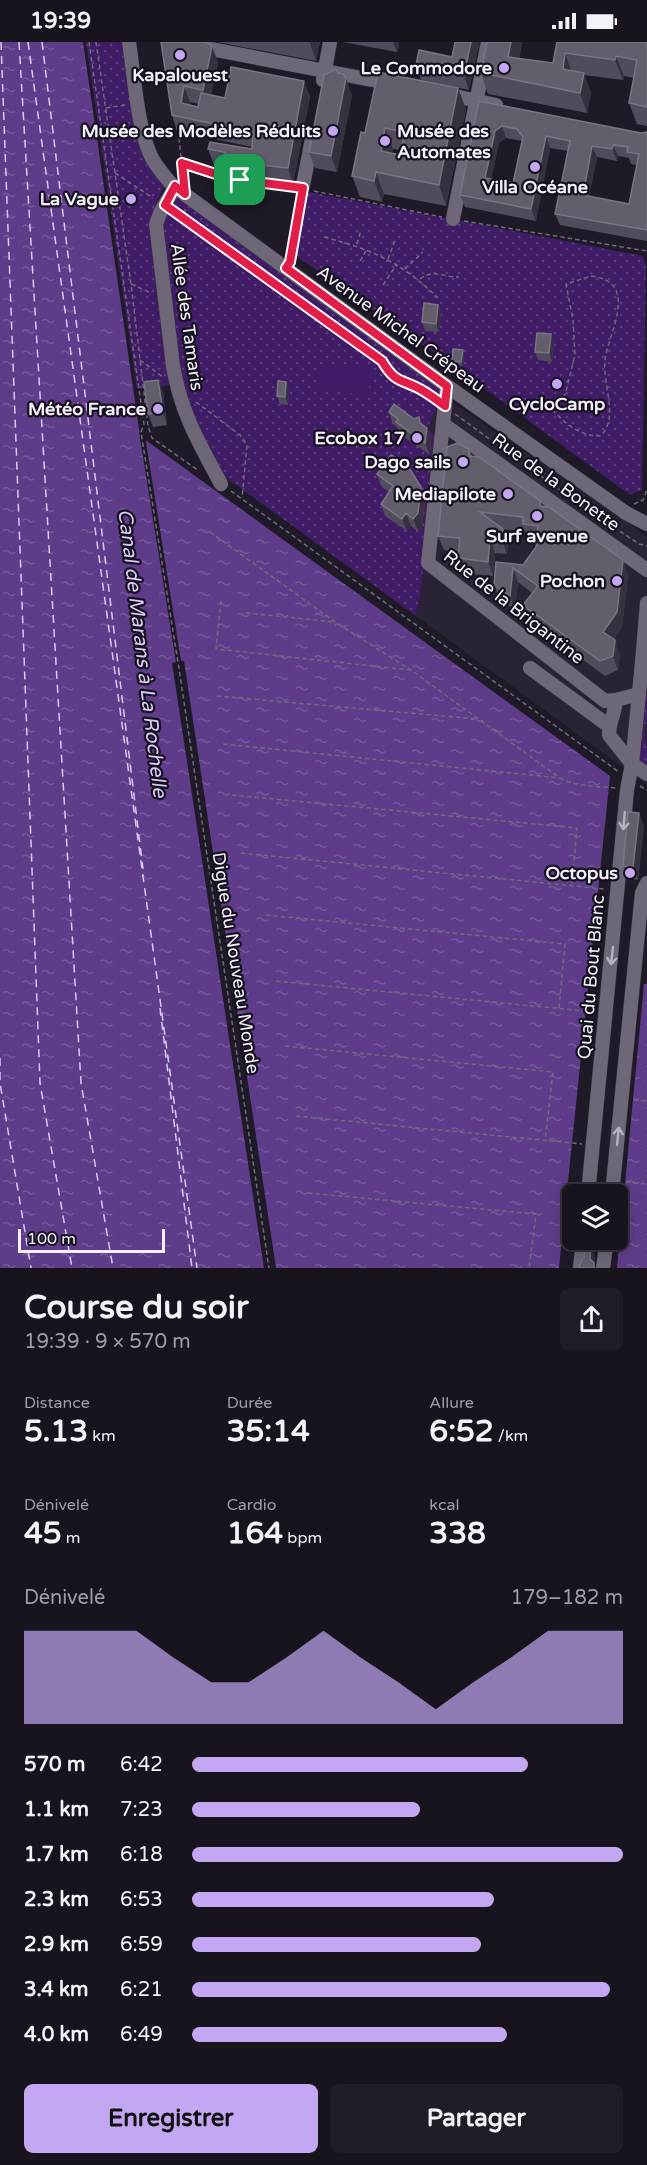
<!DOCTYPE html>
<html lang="fr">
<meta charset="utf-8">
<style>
:root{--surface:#17141e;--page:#201d27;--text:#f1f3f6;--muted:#9e9ea4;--line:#36333c;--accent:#c3a7f2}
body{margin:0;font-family:"Varela Round",sans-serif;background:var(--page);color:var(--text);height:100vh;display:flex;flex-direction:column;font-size:22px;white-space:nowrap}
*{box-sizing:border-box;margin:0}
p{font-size:20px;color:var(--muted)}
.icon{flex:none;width:33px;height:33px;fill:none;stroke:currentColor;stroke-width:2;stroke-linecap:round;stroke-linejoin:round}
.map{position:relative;height:1226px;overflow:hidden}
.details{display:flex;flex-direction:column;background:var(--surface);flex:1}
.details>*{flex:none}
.fabs{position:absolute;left:562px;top:1142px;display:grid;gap:12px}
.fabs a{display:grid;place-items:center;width:66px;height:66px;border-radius:9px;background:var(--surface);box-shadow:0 3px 15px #0003,0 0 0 2px var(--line);font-size:30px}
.scale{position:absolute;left:18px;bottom:15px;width:147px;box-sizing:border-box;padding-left:6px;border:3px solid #f3f0f9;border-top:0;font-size:16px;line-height:21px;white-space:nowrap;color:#f3f0f9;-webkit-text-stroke:4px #16111e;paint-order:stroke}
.pin{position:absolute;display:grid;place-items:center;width:51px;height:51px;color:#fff;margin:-26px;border-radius:12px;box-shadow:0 3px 9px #0006}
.round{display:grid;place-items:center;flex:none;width:63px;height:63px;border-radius:9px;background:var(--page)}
.summary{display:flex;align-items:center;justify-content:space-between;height:102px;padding:0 24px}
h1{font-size:33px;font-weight:700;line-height:45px}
.figures{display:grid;grid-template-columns:repeat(3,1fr);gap:9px;height:102px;padding:6px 24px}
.figures div{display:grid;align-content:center}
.figures b{font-size:30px;font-weight:700}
.figures small{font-size:16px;font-weight:400}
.figures p{font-size:16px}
.chart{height:168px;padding:12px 24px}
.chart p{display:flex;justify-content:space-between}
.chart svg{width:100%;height:108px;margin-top:6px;fill:var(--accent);opacity:.7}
.action{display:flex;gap:12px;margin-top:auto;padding:12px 24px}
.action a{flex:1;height:69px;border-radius:9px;background:var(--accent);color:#111;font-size:24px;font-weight:700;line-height:69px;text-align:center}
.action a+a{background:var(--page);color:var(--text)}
ul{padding:0 24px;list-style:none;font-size:20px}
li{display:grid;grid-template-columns:96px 72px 1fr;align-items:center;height:45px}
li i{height:15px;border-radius:8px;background:var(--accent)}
.status{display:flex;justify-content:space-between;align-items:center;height:42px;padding:0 30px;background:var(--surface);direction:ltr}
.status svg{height:16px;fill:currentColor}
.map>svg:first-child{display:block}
</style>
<div class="status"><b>19:39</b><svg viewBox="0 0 49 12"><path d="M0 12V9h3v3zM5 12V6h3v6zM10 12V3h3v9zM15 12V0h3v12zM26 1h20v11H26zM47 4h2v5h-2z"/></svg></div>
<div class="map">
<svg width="647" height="1226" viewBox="0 0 647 1226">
<defs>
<pattern id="grass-dots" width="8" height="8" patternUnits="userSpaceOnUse" patternTransform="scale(1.5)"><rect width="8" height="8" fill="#401c67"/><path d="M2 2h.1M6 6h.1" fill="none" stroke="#5c3d7e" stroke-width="1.8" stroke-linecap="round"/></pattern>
<pattern id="water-ripples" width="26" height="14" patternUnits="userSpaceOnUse" patternTransform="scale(1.5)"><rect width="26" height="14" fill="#5e3c8a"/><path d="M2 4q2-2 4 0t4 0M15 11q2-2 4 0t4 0" fill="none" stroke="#76589b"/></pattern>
</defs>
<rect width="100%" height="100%" fill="#1f1a28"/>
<!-- built -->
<path fill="#2a2336" d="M442 355 446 356 647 494V743L416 574 422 540 436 395 426 387Z"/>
<!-- grass -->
<g fill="url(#grass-dots)">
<path d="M86 0H125L149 123 164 144 151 174 170 343 137 347Z"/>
<path d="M172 143 447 344 427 387 436 394 422 540 416 574 224 434 180 358 161 181Z"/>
<path d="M310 150 643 214 646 225 642 448 630 453 448 320 295 213 306 153Z"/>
<path d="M647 641V676L644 690 647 708V729L639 716Z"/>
</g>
<!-- pitch -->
<path fill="#401c67" d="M318 322 371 327 368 353 316 348Z"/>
<!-- water -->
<g fill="url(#water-ripples)">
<path d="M0 0H83L140 394 610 734 559 1226H0Z"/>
<path d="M644 942H647V1226H617Z"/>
</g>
<!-- pier -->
<path fill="#1f1a28" d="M139 390H142L145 394 181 619H184L276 1226H264L172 621 176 620Z"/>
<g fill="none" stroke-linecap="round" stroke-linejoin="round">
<!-- ferry -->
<g stroke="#dacaf6" stroke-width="1.5" stroke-dasharray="8 6" stroke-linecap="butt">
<path d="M1 0 40 1041 72 1226"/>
<path d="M19 0 81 1041 113 1226"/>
<path d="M28 0 197 1226"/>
<path d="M42 0 143 827"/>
<path d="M160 966 192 1226"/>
<path d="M0 1016V1041L31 1226"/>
</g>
<!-- minor casing -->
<g stroke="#38343f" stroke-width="15">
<g id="minor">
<path d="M129 0C134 33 137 82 150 112 155 124 164 133 172 143L447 344 626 471 647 482"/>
<path d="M174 0 393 42"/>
<path d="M323 38 330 0"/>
<path d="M445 52 496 63"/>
<path d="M303 143 313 92"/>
<path d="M175 145 161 169 156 182 173 324C181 371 199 401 221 442"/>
<path d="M453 177 488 0"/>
<path d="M447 344 428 521 605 659 616 658 639 652"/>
<path d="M443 382 647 528"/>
<path d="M647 561 642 621 647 624"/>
<path d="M530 626 609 684"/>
<path d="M616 658C615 671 609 681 609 693L632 722 647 732"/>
<path d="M588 1152 627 748 632 722 642 621"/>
<path d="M612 1152 642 851 647 841"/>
<path d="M580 1226 583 1197"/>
<path d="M603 1226 607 1197"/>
</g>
</g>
<!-- path -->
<g stroke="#6f6b77" stroke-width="1.5" stroke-dasharray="4.5 3" stroke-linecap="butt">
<path d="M89 0 144 382 141 390 178 620 269 1226"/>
<path d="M96 0 131 242 148 384 152 396 199 429"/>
<path d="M106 66 125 63"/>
<path d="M179 96 183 135"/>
<path d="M183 121 240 138 292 145"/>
<path d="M115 131 153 156"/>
<path d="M314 149 442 175"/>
<path d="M185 167V176L382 319C396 342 411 341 433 355"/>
<path d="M175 169 184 175"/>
<path d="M464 179 647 209"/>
<path d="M324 195C373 208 401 220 438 256"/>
<path d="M357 202 361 188"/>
<path d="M291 215 302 155"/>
<path d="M388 217 395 198"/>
<path d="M360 219 367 207"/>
<path d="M405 227 423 210"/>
<path d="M591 234C640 240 609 289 605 318 602 342 620 377 600 394 579 394 564 381 551 366L565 353 575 313 573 278 566 242Z"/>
<path d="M420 237C433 226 445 236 459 235"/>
<path d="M131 242 151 251"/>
<path d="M383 243 397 222"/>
<path d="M140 318 163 335"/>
<path d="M196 360 240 393 247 403 242 456"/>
<path d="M455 372 578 461 639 502 647 504"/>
<path d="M231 449 619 730"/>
<path d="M634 462 643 458 647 448"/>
<path d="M210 490 335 580 411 628 560 736C576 745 598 744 616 746"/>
<path d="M221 559 216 607 410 628"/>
<path d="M246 571 334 580"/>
<path d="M217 654 478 677"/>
<path d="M223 702 560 736"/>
<path d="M640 744 647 748"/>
<path d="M232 753 577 786 572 843"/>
<path d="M241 811 605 847"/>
<path d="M266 873 565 902 559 967"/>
<path d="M276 939 595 970"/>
<path d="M285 1004 553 1030 545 1099"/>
<path d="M634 1058 647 1059"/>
<path d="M296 1074 582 1102"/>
<path d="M626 1140 647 1142"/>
<path d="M308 1151 536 1172 529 1226"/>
</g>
<!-- minor -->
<use href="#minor" stroke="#6d6778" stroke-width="14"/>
</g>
<!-- wall -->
<g fill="#514c5b" fill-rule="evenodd">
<path d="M161 0 218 20 211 53 225 56 304 39 310 55 293 142 241 136 230 126 214 123 208 107H252V105L177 89 172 73ZM190 60 199 62 198 65 190 63Z"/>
<path d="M217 0H320L316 19Z"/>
<path d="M343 0H399L397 10Z"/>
<path d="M455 0 469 48 421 38 416 23 452 15Z"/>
<path d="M487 0H522L519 17 553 21 557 0H647V84L637 82 629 61 634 36 624 34 623 38 584 33 591 51 587 71 488 52 481 31Z"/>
<path d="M338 31 352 53 337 130 315 126 309 110Z"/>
<path d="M479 59 641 91 647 90V199L560 183 555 172 568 109 550 106 536 179 465 165 460 153ZM506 96 522 99 513 141 491 137 499 101ZM618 114 629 116 631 122 637 123 629 162 589 154 597 115 617 119Z"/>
<path d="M466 67 446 164 384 152 382 160 360 155 352 134 365 91ZM393 107 401 108 400 113 392 111Z"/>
<path d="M441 272 439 290 425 289 422 280Z"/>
<path d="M554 301 552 320 538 318 535 310Z"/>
<path d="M464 313 463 324 453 323 452 319Z"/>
<path d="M158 338 163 350 167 383 153 385 148 372Z"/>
<path d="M286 340 289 349 288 363 280 362 277 354Z"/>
<path d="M389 370 414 377 419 375 421 381 427 386 431 397 430 413 400 392 397 385 393 382Z"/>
<path d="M469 407 472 414 540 459 542 464 623 518 628 533 622 585 614 597 620 613 618 628 605 634 529 578 523 563 532 551 518 540 515 568 499 557 494 543 496 520 523 523 536 505V498L528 497 525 489 503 487 508 501 507 512 495 511 493 534 463 531 458 516 459 510 444 508 438 494Z"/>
<path d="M377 432 425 457 422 484 418 489 411 484 407 489 385 474 381 462 389 450 382 445Z"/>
<path d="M644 784 638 838 628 836 623 824Z"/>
</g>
<!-- shaded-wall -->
<g fill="#36313f">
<path d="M310 0H320L316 19 310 1Z"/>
<path d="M393 0H399L397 10Z"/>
<path d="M471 0H480L469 48 464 33Z"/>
<path d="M511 0H522L515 36 508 15Z"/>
<path d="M212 4 218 20 209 64 203 48Z"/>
<path d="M565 11 572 31 563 27Z"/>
<path d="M616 14 624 34 623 38 615 18Z"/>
<path d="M584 31 591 51 587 71 580 51Z"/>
<path d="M346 36 352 53 337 130 331 114Z"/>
<path d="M304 39 310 55 293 142 288 126Z"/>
<path d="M184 44 190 60 187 77 181 61Z"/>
<path d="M458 46 466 67 446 164 439 143Z"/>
<path d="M502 84 506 96 499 101 489 147 485 136 495 89Z"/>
<path d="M385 86 393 107 388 130 381 109Z"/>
<path d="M546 94 550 106 536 179 531 167Z"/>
<path d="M613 103 618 114 617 119 612 107Z"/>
<path d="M592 104 597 115 587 164 583 153Z"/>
<path d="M376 130 384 152 382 160 374 139Z"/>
<path d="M438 263 441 272 439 290 436 282Z"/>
<path d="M551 292 554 301 552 320 549 311Z"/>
<path d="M463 308 464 313 463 324 461 320Z"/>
<path d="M158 338 163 350 167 383 163 370Z"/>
<path d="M286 340 289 349 288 363 285 355Z"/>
<path d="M427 386 431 397 430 413 425 401Z"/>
<path d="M421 445 425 457 422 484 418 489 413 477Z"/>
<path d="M406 471 411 484 407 489 402 477Z"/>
<path d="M503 487 508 501 507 512 502 497Z"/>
<path d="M490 496 495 511 493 534 488 520Z"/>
<path d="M623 518 628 533 622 585 609 604 603 590Z"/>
<path d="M513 526 518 540 515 568 510 554Z"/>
<path d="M615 598 620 613 618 628 613 614Z"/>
<path d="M639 771 644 784 638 838 633 825Z"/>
<path d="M591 1203 595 1216V1224L596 1226H593L590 1217Z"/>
</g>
<!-- building -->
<g fill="#635e6c" stroke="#797582" stroke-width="1.5" fill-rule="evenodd">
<path d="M161 0H203L210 2 212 4 203 48 184 44 181 61 198 65 201 51 225 56 231 25 304 39 288 126 235 120 224 110 208 107 210 100 252 107 253 90 172 73Z"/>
<path d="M455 0H471L464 33 416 23 419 8 452 15Z"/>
<path d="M487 0H511L508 15 553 21 557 0H647V65L629 61 637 18 616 14 615 18 565 11 563 27 584 31 580 51 481 31Z"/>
<path d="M336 27 338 31 343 32 346 36 331 114 309 110 324 33Z"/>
<path d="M378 30 458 46 439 143 376 130 374 139 352 134 361 90 365 91ZM385 86 405 90 400 113 381 109Z"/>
<path d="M479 59 641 91 647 90V188L555 172 570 99 546 94 531 167 460 153ZM502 84 517 87 523 95 513 141 485 136 495 89ZM613 103 628 105 627 110 639 112 629 162 583 153 592 104 612 107Z"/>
<path d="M424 261 438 263 436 282 422 280Z"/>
<path d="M537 291 551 292 549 311 535 310Z"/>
<path d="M453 307 463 308 461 320 452 319Z"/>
<path d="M158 338 163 370 148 372 144 340Z"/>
<path d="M278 339 286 340 285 355 277 354Z"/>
<path d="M394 362 414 377 419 375 420 381 427 386 425 401 396 380 398 377 389 370Z"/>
<path d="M457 401 469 407V414L479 415 540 459V464L549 465 623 518 617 570 603 590 615 598 613 614 600 619 523 563 538 544 513 526 510 554 494 543 496 520 523 523 536 505 538 484 523 482V475L480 470 503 487 502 497 490 496 488 520 458 516 460 496 438 494 447 405Z"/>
<path d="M391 413 408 424 421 445 418 471 413 477 406 471 402 477 381 462 393 444 377 432Z"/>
<path d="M628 770 639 771 633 825 623 824Z"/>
<path d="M586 1203H591L590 1217 594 1221V1226H579L580 1222 584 1215Z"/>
</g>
<!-- one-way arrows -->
<defs><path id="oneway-shaft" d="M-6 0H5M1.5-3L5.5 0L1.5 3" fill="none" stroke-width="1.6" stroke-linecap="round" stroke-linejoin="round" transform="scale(1.5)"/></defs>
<g stroke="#b7b2bf">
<use href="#oneway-shaft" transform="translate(624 779) rotate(95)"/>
<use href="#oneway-shaft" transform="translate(612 914) rotate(96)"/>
<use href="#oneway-shaft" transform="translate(618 1094) rotate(-84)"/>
</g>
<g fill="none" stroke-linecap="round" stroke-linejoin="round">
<!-- route casing -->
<g stroke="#fff" stroke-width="12">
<path id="route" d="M182 121 222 134 240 138 303 146 290 220 286 226 447 344 445 364C437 358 429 352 420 347 401 337 395 341 382 319L165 163 175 144 185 152Z"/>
</g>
<!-- route -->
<use href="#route" stroke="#e11d48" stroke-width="8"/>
</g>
<!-- markers -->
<g fill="#c3a7f2" stroke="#16111e" stroke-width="2">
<circle cx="180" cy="13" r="6"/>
<circle cx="504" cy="26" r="6"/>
<circle cx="333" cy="89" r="6"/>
<circle cx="385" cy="99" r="6"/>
<circle cx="535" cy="125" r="6"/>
<circle cx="131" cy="157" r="6"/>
<circle cx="557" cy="342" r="6"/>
<circle cx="158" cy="367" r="6"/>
<circle cx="417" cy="396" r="6"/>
<circle cx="463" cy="420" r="6"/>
<circle cx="508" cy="452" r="6"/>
<circle cx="537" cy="474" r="6"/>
<circle cx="617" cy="539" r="6"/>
<circle cx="630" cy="831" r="6"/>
</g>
<g text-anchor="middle" stroke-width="4.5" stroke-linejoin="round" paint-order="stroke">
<!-- poi labels -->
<g font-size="18" font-weight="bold" fill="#f3f0f9" stroke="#16111e" text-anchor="end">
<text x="492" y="32">Le Commodore</text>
<text x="180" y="39" text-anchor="middle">Kapalouest</text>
<text x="321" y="95">Musée des Modèles Réduits</text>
<text x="397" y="95" text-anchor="start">Musée des<tspan x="397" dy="21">Automates</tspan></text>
<text x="535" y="151" text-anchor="middle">Villa Océane</text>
<text x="119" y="163">La Vague</text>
<text x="557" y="368" text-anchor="middle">CycloCamp</text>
<text x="146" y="373">Météo France</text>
<text x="405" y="402">Ecobox 17</text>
<text x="451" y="426">Dago sails</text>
<text x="496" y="458">Mediapilote</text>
<text x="537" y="500" text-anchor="middle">Surf avenue</text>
<text x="605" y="545">Pochon</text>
<text x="618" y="837">Octopus</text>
</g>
<!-- street labels -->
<g font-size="18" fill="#f3f0f9" stroke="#16111e">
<text transform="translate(187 275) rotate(82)" y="6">Allée des Tamaris</text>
<text transform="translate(401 287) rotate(36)" y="6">Avenue Michel Crépeau</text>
<text transform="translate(556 440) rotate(36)" y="6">Rue de la Bonette</text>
<text transform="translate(514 565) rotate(38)" y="6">Rue de la Brigantine</text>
<text transform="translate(236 921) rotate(81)" y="6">Digue du Nouveau Monde</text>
<text transform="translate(591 935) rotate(-85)" y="6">Quai du Bout Blanc</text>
</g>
<!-- water labels -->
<g font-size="20" font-style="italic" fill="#dacaf6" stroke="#16111e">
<text transform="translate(143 611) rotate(83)" y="7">Canal de Marans à La Rochelle</text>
</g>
</g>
</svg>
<div class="fabs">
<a><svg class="icon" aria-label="layers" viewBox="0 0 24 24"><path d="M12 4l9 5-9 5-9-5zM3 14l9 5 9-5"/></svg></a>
</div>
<div class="scale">100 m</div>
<div class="pin" style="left:240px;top:138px;background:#1e9e55"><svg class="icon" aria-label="arrive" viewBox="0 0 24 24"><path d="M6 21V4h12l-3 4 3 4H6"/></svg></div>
</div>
<section class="details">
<div class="summary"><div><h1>Course du soir</h1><p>19:39 · 9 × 570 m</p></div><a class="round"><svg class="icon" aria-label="share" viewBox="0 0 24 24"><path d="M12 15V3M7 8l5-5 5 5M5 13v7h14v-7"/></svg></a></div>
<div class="figures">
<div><p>Distance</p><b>5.13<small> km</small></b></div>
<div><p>Durée</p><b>35:14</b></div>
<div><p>Allure</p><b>6:52<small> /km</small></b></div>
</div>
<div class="figures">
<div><p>Dénivelé</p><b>45<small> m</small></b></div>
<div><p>Cardio</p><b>164<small> bpm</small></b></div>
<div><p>kcal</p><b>338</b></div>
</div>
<div class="chart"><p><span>Dénivelé</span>179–182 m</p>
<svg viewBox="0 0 160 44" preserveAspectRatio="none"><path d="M0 44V6L10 6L20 6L30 6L40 17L50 27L60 27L70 17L80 6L90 17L100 27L110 38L120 27L130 17L140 6L150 6L160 6V44z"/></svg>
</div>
<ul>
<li><b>570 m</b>6:42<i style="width:78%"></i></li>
<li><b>1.1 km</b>7:23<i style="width:53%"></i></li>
<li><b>1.7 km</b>6:18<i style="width:100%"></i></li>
<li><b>2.3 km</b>6:53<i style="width:70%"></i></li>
<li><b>2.9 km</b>6:59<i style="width:67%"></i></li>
<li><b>3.4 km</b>6:21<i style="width:97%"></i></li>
<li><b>4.0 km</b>6:49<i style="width:73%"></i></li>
</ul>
<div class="action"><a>Enregistrer</a><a>Partager</a></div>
</section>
